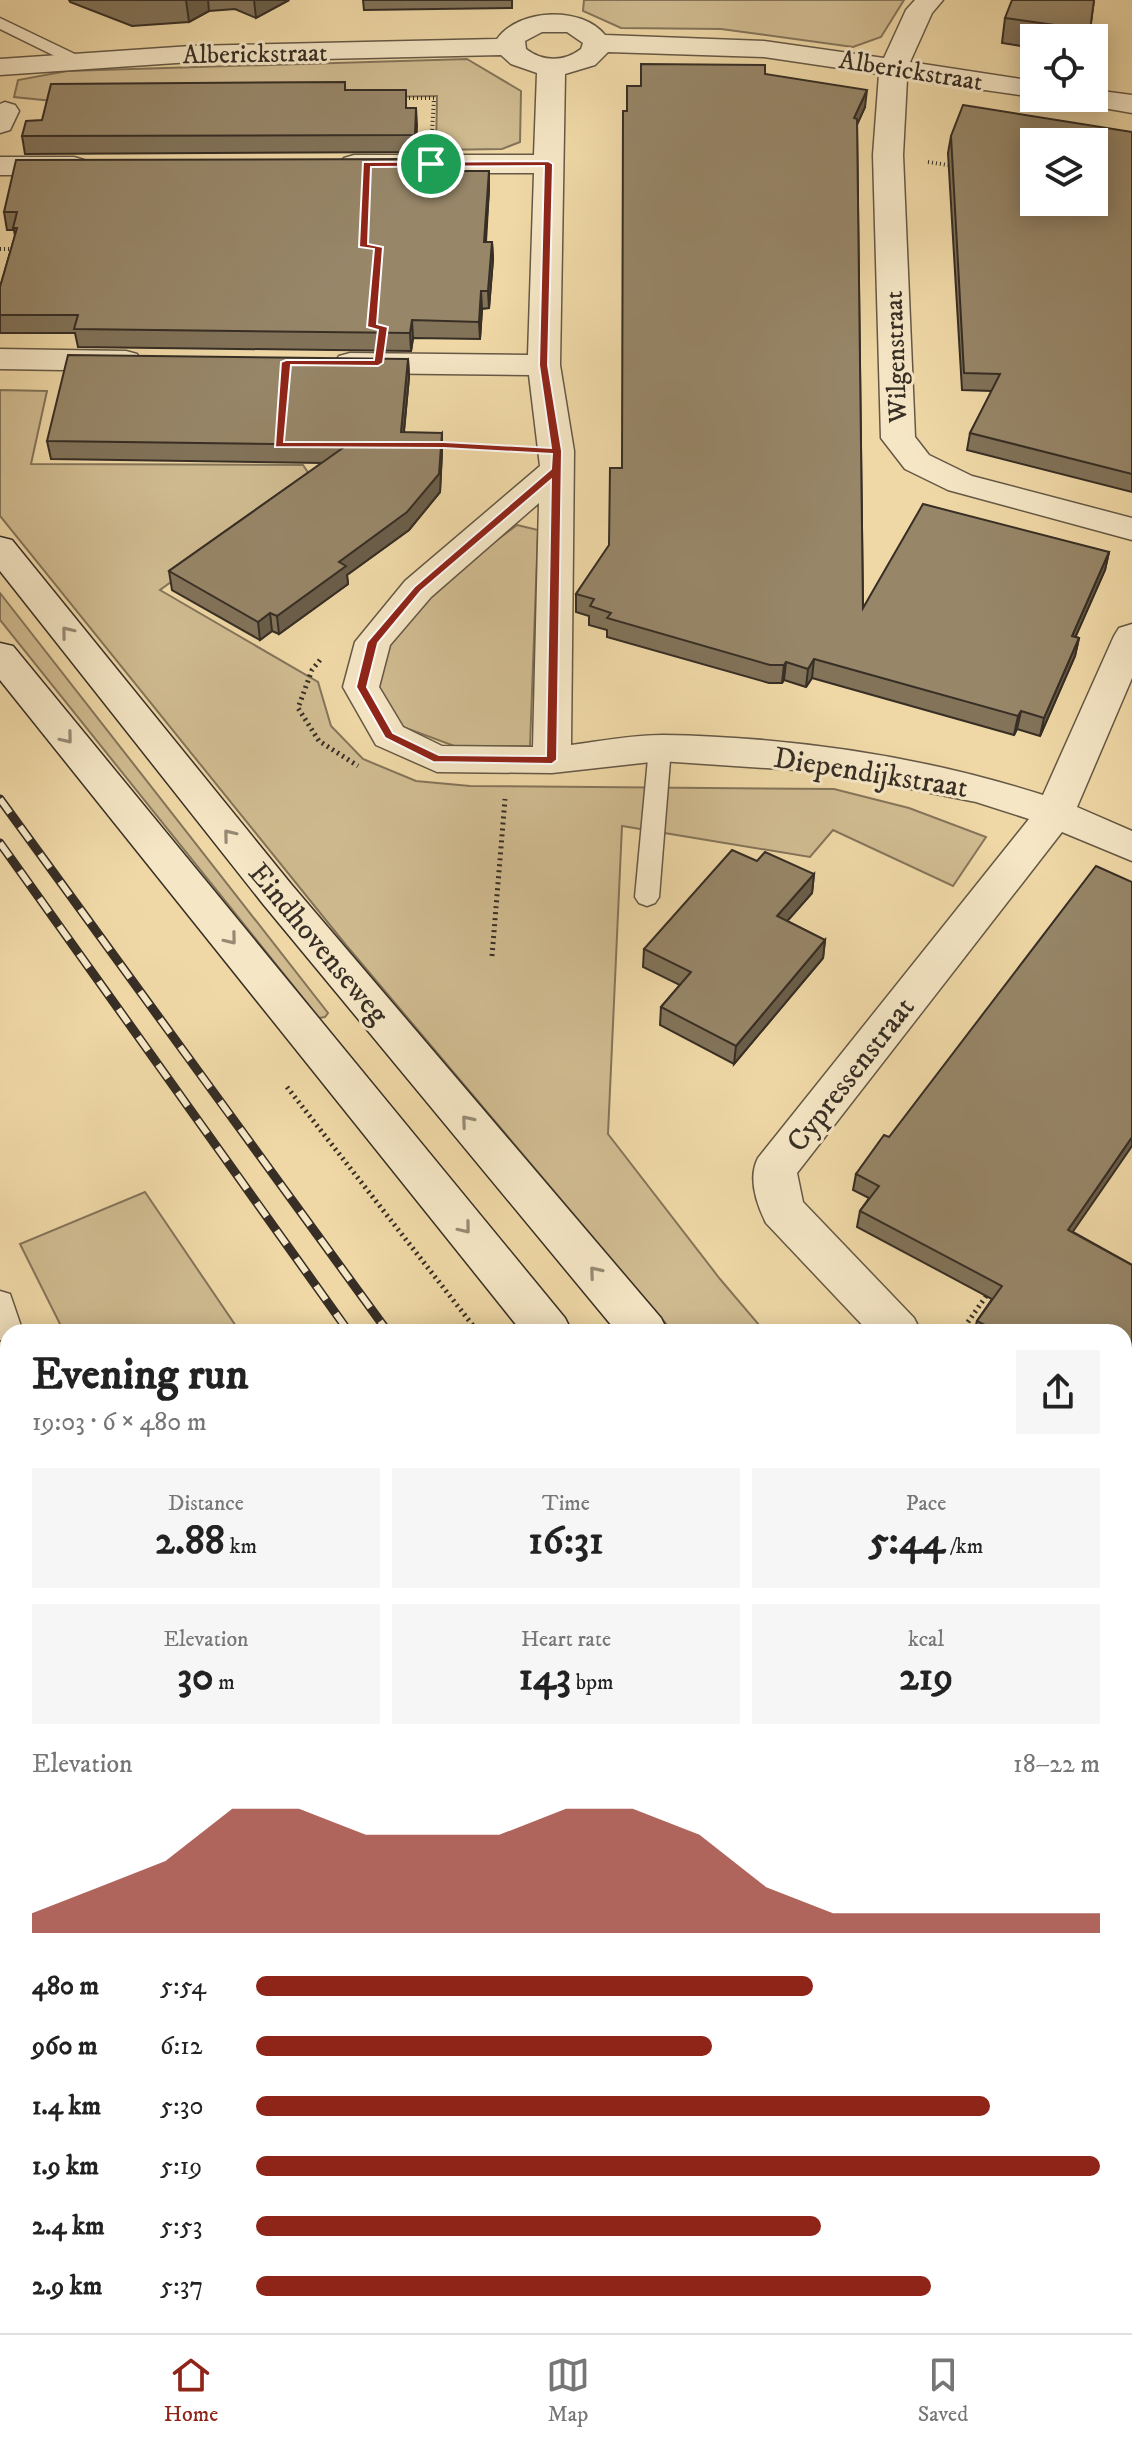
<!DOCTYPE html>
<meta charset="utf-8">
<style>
:root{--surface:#fff;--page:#f6f6f6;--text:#222;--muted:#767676;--line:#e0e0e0;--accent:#8f2418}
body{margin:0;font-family:"IM FELL DW Pica",serif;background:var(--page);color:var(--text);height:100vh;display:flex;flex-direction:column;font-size:30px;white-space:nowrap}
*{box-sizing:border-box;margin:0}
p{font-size:26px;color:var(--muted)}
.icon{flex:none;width:44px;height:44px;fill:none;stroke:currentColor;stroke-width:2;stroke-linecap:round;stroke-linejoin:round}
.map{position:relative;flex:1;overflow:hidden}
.details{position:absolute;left:0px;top:1324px;width:1132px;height:1010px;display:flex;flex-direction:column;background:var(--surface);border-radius:24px 24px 0 0;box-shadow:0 4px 20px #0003}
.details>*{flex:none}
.tools{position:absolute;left:1020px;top:24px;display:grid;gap:16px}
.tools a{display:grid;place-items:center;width:88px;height:88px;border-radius:0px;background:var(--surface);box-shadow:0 4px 20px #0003;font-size:40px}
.pin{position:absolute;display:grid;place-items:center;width:68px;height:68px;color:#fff;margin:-34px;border:4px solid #fff;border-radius:50%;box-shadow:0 2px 8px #0007}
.round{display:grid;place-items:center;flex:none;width:84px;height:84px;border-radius:0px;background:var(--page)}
.head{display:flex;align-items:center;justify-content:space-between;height:136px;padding:0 32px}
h1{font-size:44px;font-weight:800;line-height:60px}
.metrics{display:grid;grid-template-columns:repeat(3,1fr);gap:12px;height:136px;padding:8px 32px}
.metrics div{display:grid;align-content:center;border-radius:0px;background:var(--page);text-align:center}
.metrics b{font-size:40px;font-weight:800}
.metrics small{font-size:22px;font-weight:400}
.metrics p{font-size:22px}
.chart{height:224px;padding:16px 32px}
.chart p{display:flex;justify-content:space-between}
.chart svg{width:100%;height:144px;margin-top:8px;fill:var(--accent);opacity:.7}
ul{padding:0 32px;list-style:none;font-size:26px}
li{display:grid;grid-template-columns:128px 96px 1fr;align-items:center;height:60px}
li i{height:20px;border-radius:10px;background:var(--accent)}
.dock{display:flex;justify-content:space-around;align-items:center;height:112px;border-top:2px solid var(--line);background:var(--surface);font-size:22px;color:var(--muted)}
.dock a{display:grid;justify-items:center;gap:4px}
.dock .active{color:var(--accent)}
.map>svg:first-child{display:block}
</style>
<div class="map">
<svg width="1132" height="2333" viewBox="0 0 1132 2333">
<rect width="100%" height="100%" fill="#efd8a6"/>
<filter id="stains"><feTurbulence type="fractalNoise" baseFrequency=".0025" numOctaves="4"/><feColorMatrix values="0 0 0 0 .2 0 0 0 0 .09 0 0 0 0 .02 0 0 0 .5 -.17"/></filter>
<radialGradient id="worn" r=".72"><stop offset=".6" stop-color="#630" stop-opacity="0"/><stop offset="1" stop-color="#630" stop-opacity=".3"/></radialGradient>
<!-- green -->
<g fill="#d0bb90" stroke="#84745a" stroke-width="2">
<path d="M584 0H904L881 37 853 47 721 29 621 28 583 11Z"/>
<path d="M467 59 521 91 520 142 502 149 436 150 437 96 63 102 14 97 18 80 67 71Z"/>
<path d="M0 390 47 391 31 464 303 465 313 480 160 590 318 682 331 726 363 759 416 781 470 786 834 789 909 808 986 837 953 886 833 830 810 857 622 826 608 1134 720 1279 765 1332H673L346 945 0 516Z"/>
<path d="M517 525 538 530 530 746 457 747 403 727 375 684 384 641 466 563Z"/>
<path d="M0 593 328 1013 325 1017 319 1018 0 620Z"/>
<path d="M145 1192 240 1332H64L20 1244Z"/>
<path d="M1124 1583 1132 1585V1863L1124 1854Z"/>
<path d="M8 2003V2118L0 2128V2007Z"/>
<path d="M476 2326H898L902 2333H476Z"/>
</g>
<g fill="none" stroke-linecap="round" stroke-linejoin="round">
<!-- service casing -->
<g stroke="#655845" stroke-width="3">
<g id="service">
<path d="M0 18 79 56 81 59 79 62H67L0 29Z"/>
<path d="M660 740 668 743 671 748 659 897 655 903 647 906 639 903 635 897 649 748 652 743Z"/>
<path d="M0 1291 10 1294 23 1332H8V1343L0 1340Z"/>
</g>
</g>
<!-- minor casing -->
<g stroke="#655845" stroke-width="3">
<g id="minor">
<path d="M915 0H943L932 13 910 62 1034 81V97L907 79 903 155 915 437 929 455 972 476 1132 518V540L948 490 905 469 881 438 873 155 879 74 764 57 608 52 595 65 565 74 560 365 574 451 571 745C601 741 633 735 663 735 791 737 921 756 1043 795L1114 636 1119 628 1132 624V678L1077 807 1132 831V861L1062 832 797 1173 803 1202 914 1318 921 1332H869L766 1223C756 1203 748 1177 758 1158L1029 819 976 802 825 772 660 761 552 773 437 772 376 745 343 687 355 642 405 581 540 466 529 375 350 373 339 370 334 363 339 356 350 353 528 355 534 173H354L344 170 339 164 344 158 354 155H534L537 73 511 64 501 55 191 62 0 75V59L191 46 497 39C519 8 582 6 605 35L764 41 884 58 906 10ZM542 32H567L583 43 581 49C564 62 543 62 526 49L525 41ZM539 503 533 747 442 746 403 727 379 687 390 645 431 597Z"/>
<path d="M1094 90 1132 95V113L1081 104 1077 98H1094Z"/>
<path d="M5 102 15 105 19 111 10 130 0 133V104Z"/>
<path d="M0 157H74L84 160 89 166 84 172 74 175H0Z"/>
<path d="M0 349 126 351 137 354 142 361 137 368 126 371 0 369Z"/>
<path d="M1124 1503 1132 1506V1551L1124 1548Z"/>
<path d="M8 2161V2227L0 2231V2165Z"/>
<rect x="412" y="2326" width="62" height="7"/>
</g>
</g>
<!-- secondary casing -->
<g stroke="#372e25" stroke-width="3">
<g id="secondary">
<path d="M0 537 12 540 291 884 661 1318 668 1332H617L263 904 0 571Z"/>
<path d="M0 643 13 646 565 1318 572 1332H522L0 680Z"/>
<path d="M1124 1874 1132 1877V1937L1124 1934Z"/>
<path d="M1124 2018 1132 2021V2085L1124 2081Z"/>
</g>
</g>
<!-- path-far2 -->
<g stroke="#372e25" stroke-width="4" stroke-dasharray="1 3" stroke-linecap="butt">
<path d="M401 98H434L432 132"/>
<path d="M928 162 954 166"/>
<path d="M0 249H18"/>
<path d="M438 445 512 448"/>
</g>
<!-- path-far1 -->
<g stroke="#372e25" stroke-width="5" stroke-dasharray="2 4" stroke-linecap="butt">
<path d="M320 660 312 670 298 708 319 741 358 766"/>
<path d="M492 956 505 799"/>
<path d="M287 1087 478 1332"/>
<path d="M961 1332 989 1292"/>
</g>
<!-- path -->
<path stroke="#372e25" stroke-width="6" stroke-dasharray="2 5" stroke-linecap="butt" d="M1124 2148 1132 2158"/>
<!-- service -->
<use href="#service" fill="#f5e6c5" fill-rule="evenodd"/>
<!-- minor -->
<use href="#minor" fill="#f5e6c5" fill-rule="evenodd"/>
<!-- secondary -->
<use href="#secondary" fill="#f5e6c5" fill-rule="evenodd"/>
<!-- rail-far1 casing -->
<g stroke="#372e25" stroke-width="9">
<g id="rail-far1">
<path d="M0 799 388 1332"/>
<path d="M0 843 349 1332"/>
</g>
</g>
<!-- rail casing -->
<g stroke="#372e25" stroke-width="10">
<g id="rail">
<path d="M1124 2324 1131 2333"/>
<path d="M987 2326 992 2333"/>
<path d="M1073 2326 1078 2333"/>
</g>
</g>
<!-- rail-far1 -->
<use href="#rail-far1" stroke="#f5e6c5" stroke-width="6" stroke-dasharray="17" stroke-linecap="butt"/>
<!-- rail -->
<use href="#rail" stroke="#f5e6c5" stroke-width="7" stroke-dasharray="22" stroke-linecap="butt"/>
</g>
<!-- wall -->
<g fill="#827359" stroke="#372e25" stroke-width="2">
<path d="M69 0H289L256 18 235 9 209 11 189 22 132 26 70 2Z"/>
<path d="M363 0H512V8L364 10Z"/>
<path d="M1094 0 1089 38H1034V48L1002 43 1005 18Z"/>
<path d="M765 74 865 107 857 124 863 608 1109 552 1105 570 1075 637 1079 638 1075 656 1040 736 1017 729 1014 735 812 678 806 687 784 680 782 683H769L607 637V630L589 625V616L576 612V594L609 546 622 468 640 86Z"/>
<path d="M346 90 407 108H416V152L25 154 22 136 42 120Z"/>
<path d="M1132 132V492L967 450 970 433 992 391 962 390 948 153 951 136Z"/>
<path d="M415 171 489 189 486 242H492L493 259 489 308 482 309 480 339 413 338 411 351 78 347 75 333H0V287L15 236 14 230H7L4 212Z"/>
<path d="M408 359 409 377 404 432 442 451 440 492 409 530 347 575 348 584 279 634 272 631 260 640 172 590 169 571 322 463 51 459 47 441Z"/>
<path d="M757 861 814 874 812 893 787 921 825 940 823 958 734 1064 660 1025 661 1007 680 985 643 967 644 949Z"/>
<path d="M856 1174 1073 1232 1132 1265V1417L1130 1419 1124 1416V1332H974L977 1321 992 1299 857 1227 860 1211 869 1198 853 1190Z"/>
</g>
<!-- shaded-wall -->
<g fill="#6a5e49" stroke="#372e25" stroke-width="2">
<path d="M186 0H208L209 11 189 22Z"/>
<path d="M254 0H289L256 18Z"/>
<path d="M867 90 865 107 852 136 854 118Z"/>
<path d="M416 108 417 125 416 152 415 135Z"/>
<path d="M489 171V189L484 259V242Z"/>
<path d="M492 242 493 259 489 308 488 291Z"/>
<path d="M481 291 482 309 480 339 479 322Z"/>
<path d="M412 320 413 338 411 351 410 333Z"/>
<path d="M408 359 409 377 402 450 401 432Z"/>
<path d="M442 433V451L440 492 409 530 347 575 348 584 279 634 277 616 339 562Z"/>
<path d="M1109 552 1105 570 1068 654 1072 636Z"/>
<path d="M270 613 272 631 260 640 258 622Z"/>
<path d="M1079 638 1075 656 1040 736 1044 718Z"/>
<path d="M814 659 812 678 806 687 808 669Z"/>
<path d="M786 662 784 680 782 683 784 665Z"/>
<path d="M1021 711 1017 729 1014 735 1018 716Z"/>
<path d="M814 874 812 893 775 935 777 916Z"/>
<path d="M825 940 823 958 734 1064 736 1046Z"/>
<path d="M1132 1137V1146L1063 1246 1068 1230Z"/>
<path d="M8 1488V1514L0 1517V1491Z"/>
<path d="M0 1603 8 1634V1651L0 1619Z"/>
<path d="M8 1868V1890L0 1893V1871Z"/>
<path d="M292 2326H302L297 2333H287Z"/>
</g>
<!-- building -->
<g fill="#978668" stroke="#372e25" stroke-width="2" fill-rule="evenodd">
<path d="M1012 0H1094L1090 30 1005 18Z"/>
<path d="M641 64 765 65V74L867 90 854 118 857 119 863 608 923 504 1109 552 1072 636 1079 638 1044 718 1021 711 1018 716 814 659 808 669 786 662 784 665H770L607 618 611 613 590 606 594 599 576 594 609 545 610 468H622L623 111H627V86H641Z"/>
<path d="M345 82V90H406V108H416L415 135 22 136 26 121 42 120 51 84Z"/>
<path d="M963 105 1132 132V474L970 433 1000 374 964 373 951 136ZM1034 142H1094V202H1034Z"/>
<path d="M414 159V171H489L484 242H492L488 291H481L479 322 412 320 410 333 74 329 78 315H0V287L17 228H13L17 212H4L16 160Z"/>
<path d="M68 355 408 359 401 432 442 433 439 474 407 512 339 562 346 566 277 616 270 613 258 622 169 571 347 445 47 441Z"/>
<path d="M732 850 757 861 765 852 814 874 777 916 825 940 736 1046 661 1007 691 972 644 949Z"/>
<path d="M1096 866 1132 882V1137L1068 1230 1132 1265V1402L1124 1398V1332H998L977 1321 1002 1286 860 1211 879 1186 856 1174 884 1135 889 1137Z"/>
<path d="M4 1375 8 1390V1488L0 1491V1376Z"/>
<path d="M0 1619 8 1651V1868L0 1871Z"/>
<path d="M228 2326H292L287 2333H223Z"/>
</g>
<!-- one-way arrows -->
<defs><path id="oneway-chevron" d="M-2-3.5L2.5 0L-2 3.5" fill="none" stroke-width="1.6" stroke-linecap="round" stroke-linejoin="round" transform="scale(2)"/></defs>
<g stroke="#968a75">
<use href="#oneway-chevron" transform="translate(67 632) rotate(-129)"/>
<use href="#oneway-chevron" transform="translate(67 738) rotate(51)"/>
<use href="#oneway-chevron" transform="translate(229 835) rotate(-129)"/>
<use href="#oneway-chevron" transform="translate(231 939) rotate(51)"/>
<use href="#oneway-chevron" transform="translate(467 1121) rotate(-130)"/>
<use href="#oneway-chevron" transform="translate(465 1228) rotate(51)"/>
<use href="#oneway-chevron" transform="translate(595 1272) rotate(-130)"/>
</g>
<!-- route -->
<path fill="#8f2418" stroke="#fff" stroke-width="2" fill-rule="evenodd" d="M548 161 553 164 548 365 562 451 557 760 552 764 433 762 385 738 356 687 367 642 414 587 551 469 552 454 444 448 275 447 281 362 286 360H374L378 330 367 327 374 249 359 247 363 162ZM544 166 539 365 551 448 444 442H284L291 365 378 366 383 363 388 327 377 324 383 247 368 244 371 167ZM551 480 546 756 439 755 393 733 367 687 378 643 421 591Z"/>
<g text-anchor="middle" stroke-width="6" stroke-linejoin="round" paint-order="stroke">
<!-- far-street labels -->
<g font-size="26" fill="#372e25" stroke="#f5e6c5">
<text transform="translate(255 53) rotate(-1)" y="9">Alberickstraat</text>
<text transform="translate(911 70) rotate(9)" y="9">Alberickstraat</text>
<text transform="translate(895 357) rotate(-92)" y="9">Wilgenstraat</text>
</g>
<!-- street labels -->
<g font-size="30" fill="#372e25" stroke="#f5e6c5">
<text transform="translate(871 772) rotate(9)" y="10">Diependijkstraat</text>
<text transform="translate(319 943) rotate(50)" y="10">Eindhovenseweg</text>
<text transform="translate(850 1074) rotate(-52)" y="10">Cypressenstraat</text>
</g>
</g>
<rect width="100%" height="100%" filter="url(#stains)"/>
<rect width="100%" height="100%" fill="url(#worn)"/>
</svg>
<div class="tools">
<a><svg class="icon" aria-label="locate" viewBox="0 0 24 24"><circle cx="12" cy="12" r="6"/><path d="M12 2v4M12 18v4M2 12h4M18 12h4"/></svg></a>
<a><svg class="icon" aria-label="layers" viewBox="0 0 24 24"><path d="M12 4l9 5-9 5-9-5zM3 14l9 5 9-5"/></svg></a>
</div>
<div class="pin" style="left:431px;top:164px;background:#1e9e55"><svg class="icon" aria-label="arrive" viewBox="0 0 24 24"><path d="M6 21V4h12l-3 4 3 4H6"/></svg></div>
<section class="details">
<div class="head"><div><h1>Evening run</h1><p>19:03 · 6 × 480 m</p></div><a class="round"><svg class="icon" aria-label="share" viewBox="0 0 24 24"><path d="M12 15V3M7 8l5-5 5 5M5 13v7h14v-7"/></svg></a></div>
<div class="metrics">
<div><p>Distance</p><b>2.88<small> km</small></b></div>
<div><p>Time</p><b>16:31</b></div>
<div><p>Pace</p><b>5:44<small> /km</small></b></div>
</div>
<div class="metrics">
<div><p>Elevation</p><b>30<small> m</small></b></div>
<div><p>Heart rate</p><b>143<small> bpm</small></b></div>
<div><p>kcal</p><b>219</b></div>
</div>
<div class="chart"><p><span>Elevation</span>18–22 m</p>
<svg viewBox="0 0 160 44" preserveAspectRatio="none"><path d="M0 44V38L10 30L20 22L30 6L40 6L50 14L60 14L70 14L80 6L90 6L100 14L110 30L120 38L130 38L140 38L150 38L160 38V44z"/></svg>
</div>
<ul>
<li><b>480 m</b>5:54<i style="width:66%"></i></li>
<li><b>960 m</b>6:12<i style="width:54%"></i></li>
<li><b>1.4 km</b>5:30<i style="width:87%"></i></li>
<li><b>1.9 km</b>5:19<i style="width:100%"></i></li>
<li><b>2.4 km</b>5:53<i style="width:67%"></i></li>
<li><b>2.9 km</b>5:37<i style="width:80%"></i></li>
</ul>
</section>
</div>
<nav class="dock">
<a class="active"><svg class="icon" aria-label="home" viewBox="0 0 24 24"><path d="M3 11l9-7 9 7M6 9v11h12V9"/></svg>Home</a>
<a><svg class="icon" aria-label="map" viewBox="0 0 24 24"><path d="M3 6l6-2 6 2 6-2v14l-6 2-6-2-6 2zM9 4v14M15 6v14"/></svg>Map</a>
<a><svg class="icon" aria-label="saved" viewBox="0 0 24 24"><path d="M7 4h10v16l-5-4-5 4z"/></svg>Saved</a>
</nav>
